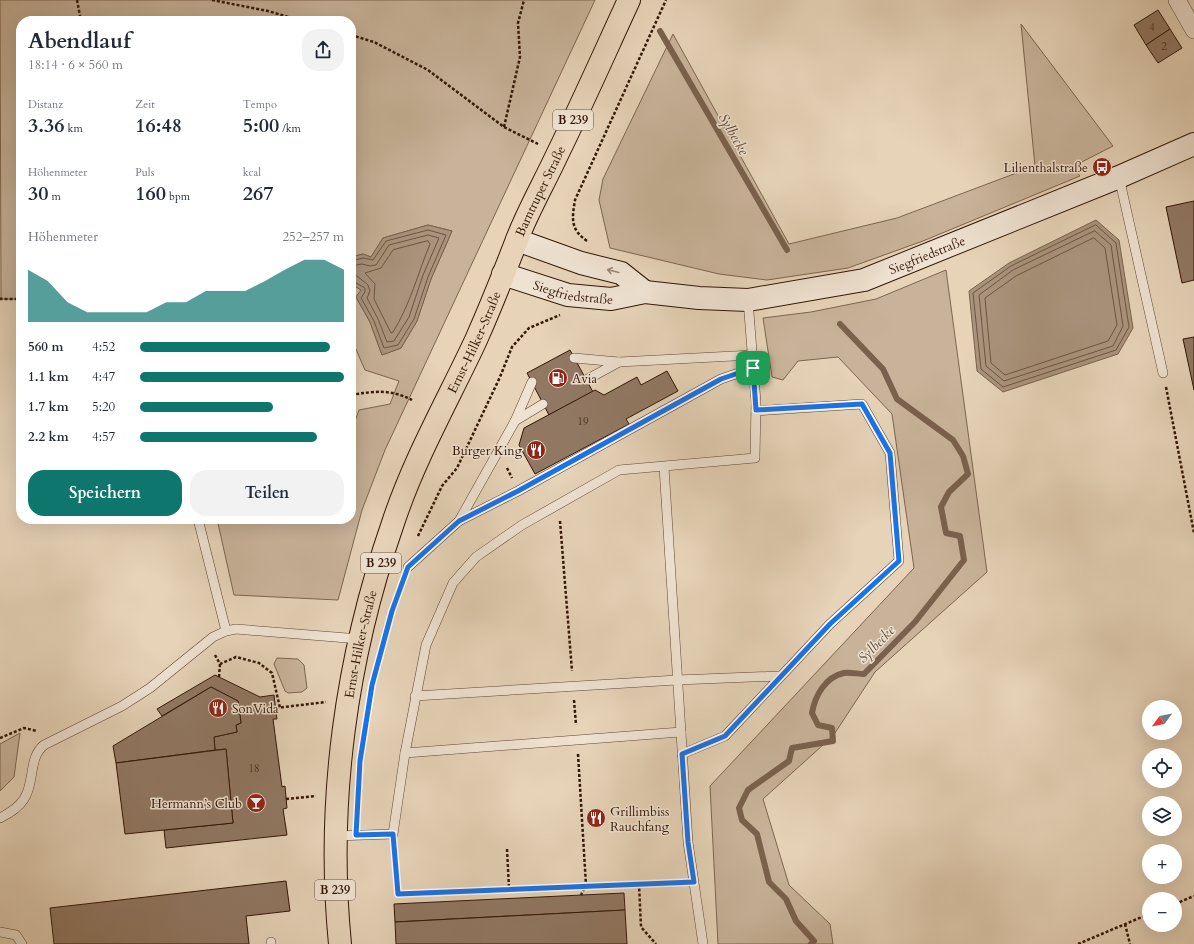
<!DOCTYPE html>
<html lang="de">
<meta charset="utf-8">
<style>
:root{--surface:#fff;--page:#f2f2f3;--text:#1f2937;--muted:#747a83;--accent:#0f766e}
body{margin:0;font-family:Cardo,serif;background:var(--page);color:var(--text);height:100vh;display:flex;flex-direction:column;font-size:15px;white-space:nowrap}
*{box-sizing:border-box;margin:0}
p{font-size:13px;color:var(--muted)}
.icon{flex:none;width:22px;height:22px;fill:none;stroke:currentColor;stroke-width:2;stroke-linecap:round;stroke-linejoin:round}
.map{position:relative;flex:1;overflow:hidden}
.side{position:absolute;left:16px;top:16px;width:340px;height:508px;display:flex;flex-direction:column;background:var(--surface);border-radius:16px;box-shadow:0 4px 16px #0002}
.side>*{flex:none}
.needle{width:26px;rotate:238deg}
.tools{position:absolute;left:1142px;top:700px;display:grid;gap:8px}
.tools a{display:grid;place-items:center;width:40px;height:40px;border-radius:50%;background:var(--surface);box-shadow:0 4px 16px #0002;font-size:20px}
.pin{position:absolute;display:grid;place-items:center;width:34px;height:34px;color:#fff;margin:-17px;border-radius:8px;box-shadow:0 2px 6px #0006}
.round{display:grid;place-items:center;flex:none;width:42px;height:42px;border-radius:16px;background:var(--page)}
.overview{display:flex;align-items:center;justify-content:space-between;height:68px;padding:0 12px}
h1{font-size:22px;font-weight:700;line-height:30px}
.stats{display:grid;grid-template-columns:repeat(3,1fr);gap:6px;height:68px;padding:4px 12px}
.stats div{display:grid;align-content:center}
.stats b{font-size:20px;font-weight:700}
.stats small{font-size:11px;font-weight:400}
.stats p{font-size:11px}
.chart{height:112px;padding:8px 12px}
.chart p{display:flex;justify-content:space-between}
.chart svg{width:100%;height:72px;margin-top:4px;fill:var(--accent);opacity:.7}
.action{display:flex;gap:8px;margin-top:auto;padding:8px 12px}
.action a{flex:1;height:46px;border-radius:16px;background:var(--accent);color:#fff;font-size:16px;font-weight:700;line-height:46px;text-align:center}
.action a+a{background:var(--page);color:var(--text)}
ul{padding:0 12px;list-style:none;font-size:13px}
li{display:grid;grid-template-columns:64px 48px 1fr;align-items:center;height:30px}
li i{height:10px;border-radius:5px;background:var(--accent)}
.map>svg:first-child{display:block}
</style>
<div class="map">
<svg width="1194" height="944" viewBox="0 0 1194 944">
<rect width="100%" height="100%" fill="#e6d3b8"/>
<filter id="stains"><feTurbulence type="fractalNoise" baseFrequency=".005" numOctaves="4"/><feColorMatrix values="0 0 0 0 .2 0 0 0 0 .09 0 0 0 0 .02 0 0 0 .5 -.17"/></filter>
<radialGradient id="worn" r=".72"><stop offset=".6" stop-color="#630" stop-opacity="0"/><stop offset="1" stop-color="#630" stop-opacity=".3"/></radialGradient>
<!-- green -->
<g fill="#c8b39a" stroke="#7e6450">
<path d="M0 0H595L385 450 362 510 338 600 234 595 217 519H351V432L359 410 390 404 399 381 365 370 351 338V284L362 290 356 297 370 322 382 355 401 348 417 321 431 279 452 231 428 225 383 238 371 257 363 254 351 257V21H21V299H1Z"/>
<path d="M1021 24 1113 146 1072 167 1080 176 923 241 848 268 767 280 719 274 610 248 599 200 603 179 673 34 789 244 897 218 1035 166Z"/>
<path d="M946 270 987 572 875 672 833 736 763 799 789 885 830 924 833 944H718L710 786 914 568 892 414 838 357 798 361 783 380 772 377 763 318 811 312 876 299Z"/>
<path d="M277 658 298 659 304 665 307 688 302 692 288 693 285 691 274 664Z"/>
<path d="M20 733 14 777 0 791V744Z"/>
</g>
<!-- water -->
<g fill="#a9937c" stroke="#7a614d">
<path d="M1096 220 1119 240 1133 328 1118 354 1003 392 977 371 969 291 1009 263Z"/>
<path d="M428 225 452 231 431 279 417 321 401 348 382 355 370 322 356 297 361 290 351 284V257L363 254 371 257 383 238Z"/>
</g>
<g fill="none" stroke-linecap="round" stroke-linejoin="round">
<!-- shore -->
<g stroke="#6e5442" stroke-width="1">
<path d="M1096 225 1116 243 1129 327 1116 350 1003 387 981 369 973 293 1011 266Z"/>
<path d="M1095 231 1111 245 1123 326 1113 346 1004 381 986 366 979 295 1013 270Z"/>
<path d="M1094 238 1105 248 1117 325 1108 341 1005 375 991 363 985 298 1016 276Z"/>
<path d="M428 241 430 244C418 273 410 305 393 332L391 333 374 299 375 284 365 273 381 268 393 250Z"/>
<path d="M351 261 363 258 373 260 386 241 428 230 446 235 428 277 414 319 398 345 384 348 374 321 361 298 365 292V288L351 280"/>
<path d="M351 266 362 264 370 266 376 265 389 245 428 235 439 238 423 275 409 317 394 341 387 342 378 319 367 298 370 291 368 285 357 276 351 275"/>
</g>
<!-- stream -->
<g stroke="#7a614d" stroke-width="6">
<path d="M660 31 787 250"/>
<path d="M811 944 814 941 796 921 786 899 769 882 757 834 742 820 739 808 748 790 789 761 792 748 833 741 832 728 818 725 812 713C815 696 825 677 844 673 850 672 858 674 864 674L915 622 964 560 960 536 946 533 941 507 949 492 968 474 963 456 953 440 897 399 883 369 840 324"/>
</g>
</g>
<!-- building -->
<g fill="#917863" stroke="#341607">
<path d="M1158 10 1170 29 1146 45 1134 25Z"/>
<path d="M1170 29 1182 48 1158 63 1146 45Z"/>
<path d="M1194 201V280L1182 283 1166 207Z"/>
<path d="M1194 337V390L1183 339Z"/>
<path d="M570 350 593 392 549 415 527 373Z"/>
<path d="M667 371 678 391 626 419 629 424 535 474 519 445 524 428 595 390 604 395 637 377 641 385Z"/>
<path d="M215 675 260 697 274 695 277 719H273L282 787 285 786 287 808 283 809 287 835 166 848 164 830 233 823 226 749 215 750 214 737 237 732 236 725 241 723 238 701 211 687 162 716 157 709Z"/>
<path d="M211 687 238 701 241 723 236 725 237 732 214 737 215 750 116 763 113 746Z"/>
<path d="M226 749 233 823 125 834 116 763Z"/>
<path d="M286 881 290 911 246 916 249 944H54L50 908Z"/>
<path d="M624 893 625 910 395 922 394 904Z"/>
<path d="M625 910 627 944H396L395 922Z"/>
</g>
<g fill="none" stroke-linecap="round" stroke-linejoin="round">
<!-- lane casing -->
<g stroke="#604533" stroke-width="10">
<g id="lane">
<path d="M1119 177 1163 373"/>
<path d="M574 358 619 362"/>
<path d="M586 380 619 362 753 355"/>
<path d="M515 421 532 382"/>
<path d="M664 467 688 842 703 944"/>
<path d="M198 519 226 631"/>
<path d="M459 521 515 421 543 404"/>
<path d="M408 567 459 521 518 491 721 379 753 368"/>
<path d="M415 696 677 680 779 676"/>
<path d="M405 753 681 732"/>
<path d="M682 754 725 736 830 624 899 561 890 453 862 404 756 411"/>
<path d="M0 818C8 814 19 807 24 799 35 783 28 758 44 745L122 706 150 688 213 637 226 631 236 629 360 639"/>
<path d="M336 836 393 834 405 753 426 645 453 583 476 557 522 525 619 470 755 458 756 402 748 300"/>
<path d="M0 932 16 935 22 944"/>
<path d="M271 942V944"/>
</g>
</g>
<!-- street casing -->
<g stroke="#604533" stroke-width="18">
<path id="street" d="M1177 0 1194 30"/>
</g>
<!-- secondary casing -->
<g stroke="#341607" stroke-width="24">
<g id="secondary">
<path d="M517 240 581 263 621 273 645 292"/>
<path id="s1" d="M503 274 568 295 611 299 645 292 699 298 748 300 864 280 1119 177 1194 144"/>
</g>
</g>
<!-- primary casing -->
<g stroke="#341607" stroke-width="24">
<g id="primary">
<path id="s2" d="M340 944C326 802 346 658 393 523 414 459 448 400 476 340 491 306 505 271 518 237 529 209 544 183 557 155 582 104 605 52 629 0"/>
</g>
</g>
<!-- path -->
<g stroke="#341607" stroke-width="2.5" stroke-dasharray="3 2" stroke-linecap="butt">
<path d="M77 0 81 21"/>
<path d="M212 0 268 11 302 21"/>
<path d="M351 35 374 42 428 70 504 127 538 144"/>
<path d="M504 127 520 57 518 23 524 0"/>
<path d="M587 241C570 229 572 219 575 200L666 0"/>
<path d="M0 298 1 299H21"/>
<path d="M1166 387 1194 533"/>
<path d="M351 395C374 391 391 389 412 400"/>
<path d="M507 468 512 478"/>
<path d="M560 521 572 671"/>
<path d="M418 536 442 486 457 468 500 377 512 347 529 328 560 315"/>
<path d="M391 613 403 580"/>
<path d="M215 655 220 664 236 657 259 663 272 673 280 708"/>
<path d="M219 677 220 664"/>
<path d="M574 700 576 725"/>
<path d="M276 708 326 702"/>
<path d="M0 738 24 728 37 731"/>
<path d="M578 754 586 885 581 895"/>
<path d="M286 799 316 796"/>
<path d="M394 849 399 894 639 884 641 927 656 944"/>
<path d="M507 849 509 888"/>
<path d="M639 884 678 882"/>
<path d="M1175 904 1194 896"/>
<path d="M1125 924 1130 944"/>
<path d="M1078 944 1149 914"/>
</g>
<!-- lane -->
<use href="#lane" stroke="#efe2d1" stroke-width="9"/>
<!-- street -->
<use href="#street" stroke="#efe2d1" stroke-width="17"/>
<!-- secondary -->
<use href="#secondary" stroke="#efe2d1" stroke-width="22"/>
<!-- primary -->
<use href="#primary" stroke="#e6d3b8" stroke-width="22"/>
</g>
<!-- one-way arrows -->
<defs><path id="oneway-shaft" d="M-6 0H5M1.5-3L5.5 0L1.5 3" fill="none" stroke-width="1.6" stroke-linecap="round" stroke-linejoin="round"/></defs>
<use stroke="#9b8676" href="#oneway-shaft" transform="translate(613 271) rotate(-166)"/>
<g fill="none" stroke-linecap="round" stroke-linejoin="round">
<!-- route casing -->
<g stroke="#fff" stroke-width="8">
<path id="route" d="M753 368 756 410 862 404 890 453 899 561 830 624 725 736 682 754 688 842 694 882 398 894 393 834 356 835 360 761 372 685 392 611 408 567 459 521 518 491 721 379Z"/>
</g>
<!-- route -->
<use href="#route" stroke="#1a73e8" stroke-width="5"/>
</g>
<!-- icons -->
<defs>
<g id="bus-disc" transform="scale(1)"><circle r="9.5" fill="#8f2418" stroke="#efe2d1"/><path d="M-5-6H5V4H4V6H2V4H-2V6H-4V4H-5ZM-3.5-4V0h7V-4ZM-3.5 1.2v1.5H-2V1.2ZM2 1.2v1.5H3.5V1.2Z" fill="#fff"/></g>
<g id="fuel-disc" transform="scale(1)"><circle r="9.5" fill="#8f2418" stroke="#efe2d1"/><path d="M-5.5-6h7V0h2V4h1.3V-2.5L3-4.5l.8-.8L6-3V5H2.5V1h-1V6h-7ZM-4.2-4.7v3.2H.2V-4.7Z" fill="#fff"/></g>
<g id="restaurant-disc" transform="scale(1)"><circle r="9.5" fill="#8f2418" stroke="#efe2d1"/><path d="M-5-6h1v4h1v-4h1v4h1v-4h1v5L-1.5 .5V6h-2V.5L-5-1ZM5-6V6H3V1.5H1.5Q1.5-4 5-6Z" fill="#fff"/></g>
<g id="bar-disc" transform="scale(1)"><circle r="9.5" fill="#8f2418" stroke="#efe2d1"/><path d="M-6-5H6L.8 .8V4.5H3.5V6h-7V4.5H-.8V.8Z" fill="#fff"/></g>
</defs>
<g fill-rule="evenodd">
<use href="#bus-disc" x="1102" y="167"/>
<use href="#fuel-disc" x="558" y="378"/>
<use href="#restaurant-disc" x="536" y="450"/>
<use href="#restaurant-disc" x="218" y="708"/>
<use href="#bar-disc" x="256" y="803"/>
<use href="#restaurant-disc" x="596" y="818"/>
</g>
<g text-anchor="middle" stroke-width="3" stroke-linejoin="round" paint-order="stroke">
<!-- number labels -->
<g font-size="11" fill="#4b2e1e">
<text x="1152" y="31">4</text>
<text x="1164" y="50">2</text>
<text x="583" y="425">19</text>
<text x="254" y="772">18</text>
</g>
<!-- shield labels -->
<g fill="#efe2d1" stroke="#6c5344" stroke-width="1">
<rect x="553" y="110" width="40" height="20" rx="3"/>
<rect x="361" y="553" width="40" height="20" rx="3"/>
<rect x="315" y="880" width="40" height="20" rx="3"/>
</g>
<g font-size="12" font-weight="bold" fill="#341607">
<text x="573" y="124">B 239</text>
<text x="381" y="567">B 239</text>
<text x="335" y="894">B 239</text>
</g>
<!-- poi labels -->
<g font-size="13" fill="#341607" stroke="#efe2d1" text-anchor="end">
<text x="1088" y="172">Lilienthalstraße</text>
<text x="572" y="383" text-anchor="start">Avia</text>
<text x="522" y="455">Burger King</text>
<text x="232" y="713" text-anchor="start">SonVida</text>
<text x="242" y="808">Hermann’s Club</text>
<text x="610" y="816" text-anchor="start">Grillimbiss<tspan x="610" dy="15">Rauchfang</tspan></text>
</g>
<!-- street labels -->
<g font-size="13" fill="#341607" stroke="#efe2d1">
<text dy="5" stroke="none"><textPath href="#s2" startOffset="791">Barntruper Straße</textPath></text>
<text dy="5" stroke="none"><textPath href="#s1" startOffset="435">Siegfriedstraße</textPath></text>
<text dy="5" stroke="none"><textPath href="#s1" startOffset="73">Siegfriedstraße</textPath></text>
<text dy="5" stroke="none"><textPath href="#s2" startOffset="626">Ernst-Hilker-Straße</textPath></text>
<text dy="5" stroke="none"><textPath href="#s2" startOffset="302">Ernst-Hilker-Straße</textPath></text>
</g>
<!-- water labels -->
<g font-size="14" font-style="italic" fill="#634836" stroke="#efe2d1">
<text transform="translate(734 134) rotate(60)" y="5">Sylbecke</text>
<text transform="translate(876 644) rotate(-46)" y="5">Sylbecke</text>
</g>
</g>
<rect width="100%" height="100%" filter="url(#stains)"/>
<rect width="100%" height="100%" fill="url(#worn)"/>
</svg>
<div class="tools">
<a><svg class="needle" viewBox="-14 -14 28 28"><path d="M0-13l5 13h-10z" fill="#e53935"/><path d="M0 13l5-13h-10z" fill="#747a83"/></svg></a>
<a><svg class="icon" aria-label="locate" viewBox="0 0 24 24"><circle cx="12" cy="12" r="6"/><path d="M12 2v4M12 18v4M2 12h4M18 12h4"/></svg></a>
<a><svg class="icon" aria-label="layers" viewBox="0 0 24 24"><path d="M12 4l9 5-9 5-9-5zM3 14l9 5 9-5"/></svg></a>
<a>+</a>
<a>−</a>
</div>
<div class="pin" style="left:753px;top:368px;background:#1e9e55"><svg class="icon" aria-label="arrive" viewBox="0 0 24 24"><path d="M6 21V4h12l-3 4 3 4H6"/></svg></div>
<section class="side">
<div class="overview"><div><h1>Abendlauf</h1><p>18:14 · 6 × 560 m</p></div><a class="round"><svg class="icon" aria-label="share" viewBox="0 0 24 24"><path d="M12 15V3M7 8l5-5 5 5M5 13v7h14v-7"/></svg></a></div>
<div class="stats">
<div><p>Distanz</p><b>3.36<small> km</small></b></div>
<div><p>Zeit</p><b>16:48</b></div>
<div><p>Tempo</p><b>5:00<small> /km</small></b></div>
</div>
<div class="stats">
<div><p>Höhenmeter</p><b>30<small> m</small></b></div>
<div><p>Puls</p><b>160<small> bpm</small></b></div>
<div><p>kcal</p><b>267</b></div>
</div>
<div class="chart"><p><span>Höhenmeter</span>252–257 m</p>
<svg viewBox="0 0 160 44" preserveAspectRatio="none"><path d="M0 44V12L10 19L20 32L30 38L40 38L50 38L60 38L70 32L80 32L90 25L100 25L110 25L120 19L130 12L140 6L150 6L160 12V44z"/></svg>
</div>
<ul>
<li><b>560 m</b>4:52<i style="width:93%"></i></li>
<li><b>1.1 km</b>4:47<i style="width:100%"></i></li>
<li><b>1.7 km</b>5:20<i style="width:65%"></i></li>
<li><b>2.2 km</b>4:57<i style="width:87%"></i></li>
</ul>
<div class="action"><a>Speichern</a><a>Teilen</a></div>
</section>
</div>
